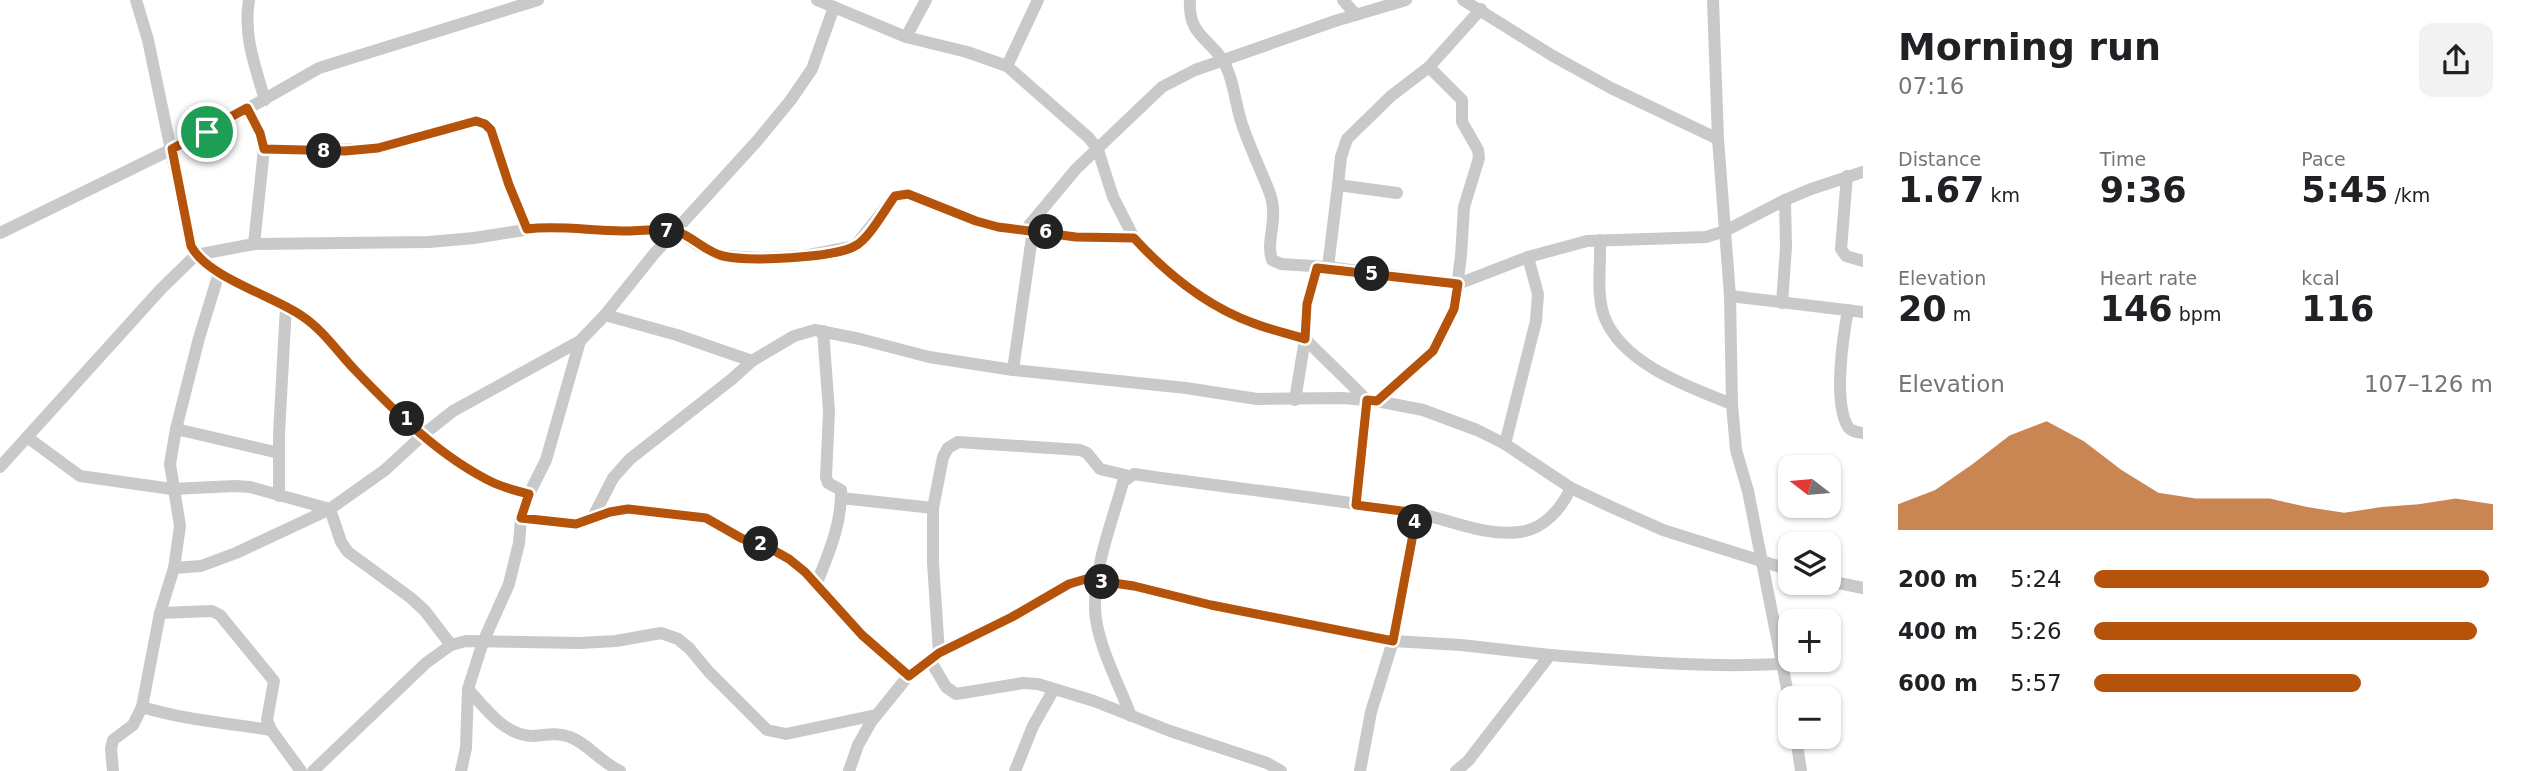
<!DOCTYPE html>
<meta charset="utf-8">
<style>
:root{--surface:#fff;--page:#f2f2f2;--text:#202124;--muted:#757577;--accent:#b45309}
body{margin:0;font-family:"DejaVu Sans",sans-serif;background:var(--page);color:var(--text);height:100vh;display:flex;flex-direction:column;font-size:26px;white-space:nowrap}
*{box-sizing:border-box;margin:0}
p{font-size:23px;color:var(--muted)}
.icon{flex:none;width:38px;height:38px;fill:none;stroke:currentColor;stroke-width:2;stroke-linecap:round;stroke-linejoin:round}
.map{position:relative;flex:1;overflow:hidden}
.sheet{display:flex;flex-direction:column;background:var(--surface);width:665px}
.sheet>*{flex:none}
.needle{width:46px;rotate:286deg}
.fabs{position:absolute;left:1778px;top:455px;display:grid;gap:14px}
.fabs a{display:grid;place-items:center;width:63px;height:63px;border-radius:14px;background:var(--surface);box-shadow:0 2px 5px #0004;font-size:35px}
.pin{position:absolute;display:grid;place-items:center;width:60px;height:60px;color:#fff;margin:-30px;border:4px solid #fff;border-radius:50%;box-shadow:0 2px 7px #0007}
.km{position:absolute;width:35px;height:35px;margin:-18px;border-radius:50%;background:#222;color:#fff;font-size:19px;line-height:35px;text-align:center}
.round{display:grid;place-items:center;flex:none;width:74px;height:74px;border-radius:14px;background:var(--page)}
.overview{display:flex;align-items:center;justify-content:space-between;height:119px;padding:0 35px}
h1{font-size:38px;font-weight:600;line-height:52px}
.metrics{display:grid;grid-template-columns:repeat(3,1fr);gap:10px;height:119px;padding:7px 35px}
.metrics div{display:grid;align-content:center}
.metrics b{font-size:35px;font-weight:600}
.metrics small{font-size:19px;font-weight:400}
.metrics p{font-size:19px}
.chart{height:196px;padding:14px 35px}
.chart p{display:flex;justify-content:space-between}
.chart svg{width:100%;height:126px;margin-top:7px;fill:var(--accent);opacity:.7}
ul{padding:0 35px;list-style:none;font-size:23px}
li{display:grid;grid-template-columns:112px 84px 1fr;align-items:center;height:52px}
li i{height:18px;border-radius:9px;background:var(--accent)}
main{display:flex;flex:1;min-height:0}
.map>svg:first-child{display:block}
</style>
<main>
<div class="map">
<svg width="1863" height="771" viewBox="0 0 1863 771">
<rect width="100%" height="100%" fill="#fff"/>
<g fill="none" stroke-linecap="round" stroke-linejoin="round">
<!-- minor -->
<g stroke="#c9c9c9" stroke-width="12">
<path d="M136 0 148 40 191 246C209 279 273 294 304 317 325 331 339 353 356 371 396 412 441 458 493 483 504 488 517 491 529 494"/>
<path d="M249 0C243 35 255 66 265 100"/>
<path d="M817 0 906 37 967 52 1007 66 1089 138 1098 150 1113 197 1134 238 1156 262 1185 286 1227 312 1253 323 1305 339 1367 400 1356 505"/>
<path d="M1190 0C1188 34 1207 37 1222 59 1233 76 1235 102 1241 121 1249 146 1260 168 1269 191 1280 219 1265 239 1272 260L1281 264 1328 267 1458 284 1528 257 1587 241 1706 237 1725 231 1785 200 1811 189 1863 172"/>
<path d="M1343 0 1356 15"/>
<path d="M1463 0 1553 56 1611 88 1718 139"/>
<path d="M1713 0 1718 139 1730 296 1732 404 1736 450 1748 491 1790 704"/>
<path d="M906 37 926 0"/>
<path d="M1007 66 1038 0"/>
<path d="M247 108 260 133 264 149 254 244"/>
<path d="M264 149 315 151 378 148 476 121 485 124 491 130 509 185 527 229"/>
<path d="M1847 176 1841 249 1846 256 1863 261"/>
<path d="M1338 185 1341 157 1347 139 1391 96 1429 67 1481 9"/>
<path d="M1026 229 1076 169 1162 87 1195 70 1335 21 1406 0"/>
<path d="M0 233 207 132 319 68 538 0"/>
<path d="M1600 240C1601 264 1596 293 1604 316 1622 364 1689 387 1732 404"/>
<path d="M1328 267 1338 185 1397 193"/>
<path d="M1730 296 1863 312"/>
<path d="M1782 303 1786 247 1785 200"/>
<path d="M1848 310C1843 337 1833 402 1848 427 1852 432 1857 432 1863 433"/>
<path d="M605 315 677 335 752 361"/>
<path d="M1013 370 1033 230"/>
<path d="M1295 400 1305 339 1307 304 1317 268"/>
<path d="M1377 401 1433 351 1454 309 1461 256 1464 207 1479 158 1478 150 1462 122V100L1429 67"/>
<path d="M176 429 279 453"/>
<path d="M27 437 80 476 172 489 235 486 250 487 330 509"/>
<path d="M1505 444 1536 321 1538 294 1528 257"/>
<path d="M0 467 161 289 196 255 254 244 429 242 474 238 543 227 623 231 676 230 698 245 723 256 762 258 804 256 855 246 895 196 908 194 976 221 998 227 1076 237 1134 238"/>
<path d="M279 496V434L286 306"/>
<path d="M841 498 933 508V563L939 653"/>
<path d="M933 508 943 457 948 448 958 442 1080 450 1087 453 1100 469 1129 476"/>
<path d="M330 509 341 542 348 552 411 598 425 611 451 645"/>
<path d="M593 517 613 478 630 459 732 379 752 361 794 336 815 330 860 339 929 357 1013 370 1186 388 1257 399 1343 398 1377 401 1423 410 1477 430 1505 444 1571 488 1607 505 1663 530 1790 570"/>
<path d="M521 518 576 524 593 517 628 509 706 518 741 538 773 549 789 559 805 572 862 635 909 675"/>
<path d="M174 568 201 566 236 553 330 509 385 470 424 434 453 411 580 341"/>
<path d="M1829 581 1863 588"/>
<path d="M816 585C828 555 842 524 841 490L828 483 826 477 829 411 823 331"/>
<path d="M160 613 212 611 220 615 274 681 267 720 271 730 301 771"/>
<path d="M930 660 946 687 956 694 1023 683 1038 684 1094 701 1170 731 1267 763 1281 771"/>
<path d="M468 689C485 708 505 736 533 736 546 735 557 732 570 737 587 743 602 763 620 771"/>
<path d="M142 707C185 720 227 723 271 730"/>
<path d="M1131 716C1119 684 1096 642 1095 609 1094 566 1112 523 1123 482L1134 474C1228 488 1322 497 1415 513 1450 519 1484 537 1520 532 1544 529 1561 509 1571 488"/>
<path d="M1796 737 1801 771"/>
<path d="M113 771 111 749 113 740 133 725 142 707 160 613 174 568 180 526 170 464 176 429 199 338 219 273"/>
<path d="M313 771 426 663 451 645 466 641 579 643 616 641 661 633 678 639 689 648 709 672 767 730 786 734 876 715"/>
<path d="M461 771 466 748 468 689 483 642 509 584 519 543 521 518 529 494 546 460 580 341 605 315 654 254 757 141 790 101 812 69 834 7"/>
<path d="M849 771 858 745 871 722 909 675 939 653 1012 617 1069 584 1085 579 1134 586 1211 605 1393 641 1461 645 1550 655"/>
<path d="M1015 771 1033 726 1054 689"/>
<path d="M1360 771 1371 712 1393 641 1417 513"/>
<path d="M1456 771 1468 761 1550 655C1628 661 1704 668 1782 664"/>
</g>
</g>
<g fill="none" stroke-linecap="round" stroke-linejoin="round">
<!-- route casing -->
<g stroke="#fff" stroke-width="14">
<path id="route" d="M247 108 260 133 264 149 345 151 378 148 476 121 485 124 491 130 509 185 527 229C559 225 591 231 623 231 637 232 664 227 676 231 692 236 706 252 723 256 748 262 834 258 855 246 869 239 885 209 895 196L908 194 976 221 998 227 1076 237 1134 238C1167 274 1206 306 1253 323 1270 330 1288 333 1305 339L1307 304 1317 268 1458 284 1454 309 1433 351 1377 401 1367 400 1356 505 1417 513 1393 641 1211 605 1134 586 1086 579 1069 584 1012 617 939 653 909 676 862 635 805 572 789 559 773 550 741 538 706 518 628 509 610 512 576 524 521 518 529 494C517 491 505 488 494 483 441 458 394 411 354 369 337 351 323 330 302 316 272 295 208 278 191 246L172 149Z"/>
</g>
<!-- route -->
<use href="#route" stroke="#b45309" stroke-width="9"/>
</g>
</svg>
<div class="fabs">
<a><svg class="needle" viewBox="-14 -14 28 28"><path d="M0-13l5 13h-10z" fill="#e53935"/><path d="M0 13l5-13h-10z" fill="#757577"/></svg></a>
<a><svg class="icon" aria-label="layers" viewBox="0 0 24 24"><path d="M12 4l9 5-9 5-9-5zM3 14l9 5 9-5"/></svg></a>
<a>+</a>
<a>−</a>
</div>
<div class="pin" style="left:207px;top:132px;background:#1e9e55"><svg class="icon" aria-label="arrive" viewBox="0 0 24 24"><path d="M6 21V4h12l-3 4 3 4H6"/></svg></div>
<b class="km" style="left:407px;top:419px">1</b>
<b class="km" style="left:761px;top:544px">2</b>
<b class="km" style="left:1102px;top:582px">3</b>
<b class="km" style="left:1415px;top:522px">4</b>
<b class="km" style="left:1372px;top:274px">5</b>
<b class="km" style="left:1046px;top:232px">6</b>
<b class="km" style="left:667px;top:231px">7</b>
<b class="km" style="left:324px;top:151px">8</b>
</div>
<section class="sheet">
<div class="overview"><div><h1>Morning run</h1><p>07:16</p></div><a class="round"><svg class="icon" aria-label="share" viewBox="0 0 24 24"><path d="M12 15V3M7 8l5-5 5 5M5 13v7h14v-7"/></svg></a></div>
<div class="metrics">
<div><p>Distance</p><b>1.67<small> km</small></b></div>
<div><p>Time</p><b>9:36</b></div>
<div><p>Pace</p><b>5:45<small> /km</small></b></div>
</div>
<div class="metrics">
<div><p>Elevation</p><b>20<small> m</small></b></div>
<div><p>Heart rate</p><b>146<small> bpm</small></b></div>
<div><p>kcal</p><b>116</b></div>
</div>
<div class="chart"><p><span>Elevation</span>107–126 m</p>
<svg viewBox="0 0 160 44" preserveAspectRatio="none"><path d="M0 44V35L10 30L20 21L30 11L40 6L50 13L60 23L70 31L80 33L90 33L100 33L110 36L120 38L130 36L140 35L150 33L160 35V44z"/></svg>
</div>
<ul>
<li><b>200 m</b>5:24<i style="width:99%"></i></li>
<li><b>400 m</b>5:26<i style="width:96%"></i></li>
<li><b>600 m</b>5:57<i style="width:67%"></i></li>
</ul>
</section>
</main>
